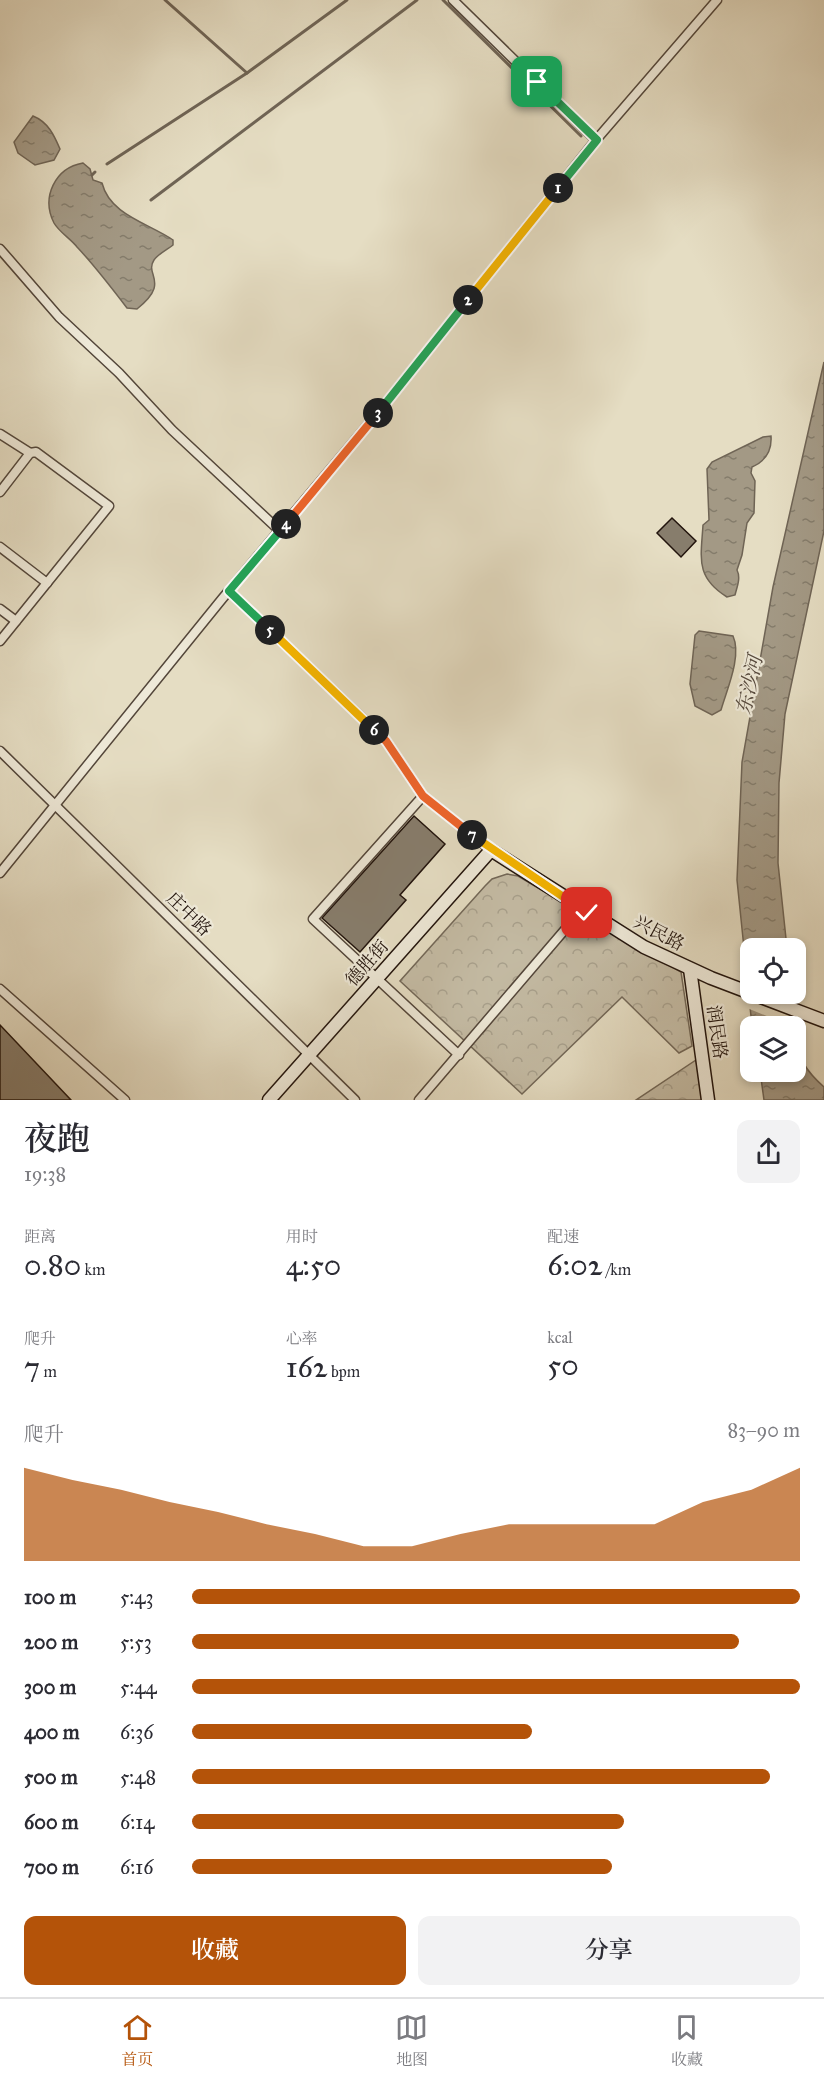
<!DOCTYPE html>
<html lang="zh">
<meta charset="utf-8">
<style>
:root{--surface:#fff;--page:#f2f2f3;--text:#2b2b33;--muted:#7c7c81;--line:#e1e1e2;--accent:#b45309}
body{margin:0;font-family:"IM FELL Great Primer","Noto Serif SC",serif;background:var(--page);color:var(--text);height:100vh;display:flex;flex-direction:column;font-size:22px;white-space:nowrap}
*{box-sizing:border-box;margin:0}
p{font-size:20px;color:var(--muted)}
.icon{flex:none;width:33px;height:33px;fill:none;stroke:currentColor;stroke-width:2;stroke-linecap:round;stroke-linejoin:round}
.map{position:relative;height:1100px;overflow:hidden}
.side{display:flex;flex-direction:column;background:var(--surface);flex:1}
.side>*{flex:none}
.fabs{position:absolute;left:740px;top:938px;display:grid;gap:12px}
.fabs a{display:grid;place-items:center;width:66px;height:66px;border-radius:12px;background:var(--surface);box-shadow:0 3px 9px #0003;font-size:30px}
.pin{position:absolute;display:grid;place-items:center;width:51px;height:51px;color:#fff;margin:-26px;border-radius:12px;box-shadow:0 3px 9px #0006}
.km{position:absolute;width:30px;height:30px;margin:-15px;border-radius:50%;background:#222;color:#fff;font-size:16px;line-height:30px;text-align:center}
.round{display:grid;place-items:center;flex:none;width:63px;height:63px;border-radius:12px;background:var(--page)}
.head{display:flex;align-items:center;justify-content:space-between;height:102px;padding:0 24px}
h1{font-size:33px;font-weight:600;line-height:45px}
.stats{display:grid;grid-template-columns:repeat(3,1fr);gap:9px;height:102px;padding:6px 24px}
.stats div{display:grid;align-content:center}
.stats b{font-size:30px;font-weight:600}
.stats small{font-size:16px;font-weight:400}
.stats p{font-size:16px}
.chart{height:168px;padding:12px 24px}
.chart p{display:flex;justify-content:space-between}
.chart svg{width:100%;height:108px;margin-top:6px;fill:var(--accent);opacity:.7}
.action{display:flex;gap:12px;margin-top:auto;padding:12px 24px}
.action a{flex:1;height:69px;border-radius:12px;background:var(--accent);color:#fff;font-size:24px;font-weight:600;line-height:69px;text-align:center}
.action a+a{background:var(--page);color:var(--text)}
ul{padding:0 24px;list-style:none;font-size:20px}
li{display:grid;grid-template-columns:96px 72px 1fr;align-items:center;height:45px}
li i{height:15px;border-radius:8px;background:var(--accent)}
.tab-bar{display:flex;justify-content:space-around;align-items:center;height:84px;border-top:2px solid var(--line);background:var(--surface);font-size:16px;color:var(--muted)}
.tab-bar a{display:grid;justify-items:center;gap:3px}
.tab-bar .active{color:var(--accent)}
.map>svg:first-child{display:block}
</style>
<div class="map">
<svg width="824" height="1100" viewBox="0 0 824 1100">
<defs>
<pattern id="forest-crowns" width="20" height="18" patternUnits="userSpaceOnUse" patternTransform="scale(1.5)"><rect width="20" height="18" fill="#c4bba4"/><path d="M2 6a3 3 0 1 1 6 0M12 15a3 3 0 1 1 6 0" fill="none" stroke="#a8a08c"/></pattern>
<pattern id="water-ripples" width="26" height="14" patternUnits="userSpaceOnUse" patternTransform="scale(1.5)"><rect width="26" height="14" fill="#a39985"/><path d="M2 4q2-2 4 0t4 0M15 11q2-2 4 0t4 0" fill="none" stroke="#847c6b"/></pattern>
</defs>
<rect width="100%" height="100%" fill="#e5ddc3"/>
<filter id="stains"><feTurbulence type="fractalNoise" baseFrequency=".00333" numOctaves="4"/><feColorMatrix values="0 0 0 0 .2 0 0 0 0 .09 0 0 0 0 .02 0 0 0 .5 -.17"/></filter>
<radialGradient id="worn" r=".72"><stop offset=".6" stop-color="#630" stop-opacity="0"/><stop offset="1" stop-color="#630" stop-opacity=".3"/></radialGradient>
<!-- forest -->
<g fill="url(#forest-crowns)" stroke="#736858" stroke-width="1.5">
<path d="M507 874 518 876 681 972 692 1046 679 1053 622 997 522 1094 400 981 485 886 492 879Z"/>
<path d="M696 1060 702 1100H636Z"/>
</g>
<!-- water -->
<g fill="url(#water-ripples)" stroke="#6f6455" stroke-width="1.5">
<path d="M33 116C48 122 54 135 60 149L54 160 35 165 18 153 14 142Z"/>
<path d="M83 163 90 169 93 180 102 183C110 215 148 223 173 240V245C168 249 158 254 154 260 144 275 171 282 137 309L127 308C111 287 95 266 77 247 71 239 59 232 54 223 41 197 55 168 83 163Z"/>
<path d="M824 362V531L785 714 779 783 778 863 787 948H750V993L794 1026H752L737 880 742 762 773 587Z"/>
<path d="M771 436C772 450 766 461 752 467L751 473 755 481 754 513 747 523 742 555 737 570C741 578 737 587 735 595L727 597C695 577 701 558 703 525L709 520 707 469 712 462 763 437Z"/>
<path d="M699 631 733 636C742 656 727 689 721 710L712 715 695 706 690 684 695 635Z"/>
<path d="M795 1036C797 1058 808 1073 824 1087V1100H764L760 1071H795Z"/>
</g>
<!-- pier -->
<path fill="#e5ddc3" d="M742 967 750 970V993H795L796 1028 747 1008Z"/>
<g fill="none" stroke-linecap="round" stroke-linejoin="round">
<!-- stream -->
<g stroke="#6f6455" stroke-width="3">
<path d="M165 0 247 73"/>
<path d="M443 0 581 136"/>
<path d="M107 164 247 73 347 0"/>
<path d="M92 175 95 172"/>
<path d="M151 200 417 0"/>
</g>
</g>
<!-- building -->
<g fill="#877d6c" stroke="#22140d" stroke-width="1.5">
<path d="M672 518 696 541 681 557 657 533Z"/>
<path d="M414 816 445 844 400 895 406 900 360 952 322 918Z"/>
<path d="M0 1025 71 1100H0Z"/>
</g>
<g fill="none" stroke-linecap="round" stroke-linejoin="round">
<!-- street casing -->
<g stroke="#53463a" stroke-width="11">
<g id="street">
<path d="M596 140 717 0"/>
<path d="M0 249 59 317 119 373 172 430 280 531"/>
<path d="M0 434 30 453"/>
<path d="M0 492 30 453 36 452 109 506 0 641"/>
<path d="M0 547 47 583"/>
<path d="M229 591 386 741 423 796 491 850"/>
<path d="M0 609 16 621"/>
<path d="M0 751 355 1100"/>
<path d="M423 796 313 919 459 1055"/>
<path d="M0 873 222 599 381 409 596 140 453 0"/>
<path d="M0 989 125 1100"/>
<path d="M419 1100 568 926 576 905"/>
</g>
</g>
<!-- secondary casing -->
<g stroke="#22140d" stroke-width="15">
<g id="secondary">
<path d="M690 969 708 1100"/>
<path d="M269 1100 491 850 644 947 711 978 824 1021"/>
</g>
</g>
<!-- street -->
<use href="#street" stroke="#eee9d8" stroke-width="8"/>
<!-- secondary -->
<use href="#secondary" stroke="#eee9d8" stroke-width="12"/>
</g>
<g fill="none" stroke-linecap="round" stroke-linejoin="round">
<!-- split-1 casing -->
<g stroke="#fff" stroke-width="12">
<path id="split-1" d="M537 82 597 140 558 188"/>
</g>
<!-- split-2 casing -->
<g stroke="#fff" stroke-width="12">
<path id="split-2" d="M468 300 558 188"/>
</g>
<!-- split-3 casing -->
<g stroke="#fff" stroke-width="12">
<path id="split-3" d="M378 413 468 300"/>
</g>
<!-- split-4 casing -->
<g stroke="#fff" stroke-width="12">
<path id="split-4" d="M286 524 378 413"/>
</g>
<!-- split-5 casing -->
<g stroke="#fff" stroke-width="12">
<path id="split-5" d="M270 630 229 591 286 524"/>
</g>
<!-- split-6 casing -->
<g stroke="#fff" stroke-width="12">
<path id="split-6" d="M270 630 374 730"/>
</g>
<!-- split-7 casing -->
<g stroke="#fff" stroke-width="12">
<path id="split-7" d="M374 730 386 741 423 796 472 835"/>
</g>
<!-- split-8 casing -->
<g stroke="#fff" stroke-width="12">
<path id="split-8" d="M472 835 587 913"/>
</g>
<!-- split-1 -->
<use href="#split-1" stroke="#22a559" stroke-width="8"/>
<!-- split-2 -->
<use href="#split-2" stroke="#f5b400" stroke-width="8"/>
<!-- split-3 -->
<use href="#split-3" stroke="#22a559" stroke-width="8"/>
<!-- split-4 -->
<use href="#split-4" stroke="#f0652b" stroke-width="8"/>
<!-- split-5 -->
<use href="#split-5" stroke="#22a559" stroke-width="8"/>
<!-- split-6 -->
<use href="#split-6" stroke="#f5b400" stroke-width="8"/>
<!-- split-7 -->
<use href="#split-7" stroke="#f0652b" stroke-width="8"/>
<!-- split-8 -->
<use href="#split-8" stroke="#f5b400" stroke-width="8"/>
</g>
<g text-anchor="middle" stroke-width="4.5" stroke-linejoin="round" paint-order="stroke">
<!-- street labels -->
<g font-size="18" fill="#22140d" stroke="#eee9d8">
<text transform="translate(189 914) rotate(44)" y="6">庄中路</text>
<text transform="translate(659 933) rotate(28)" y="6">兴民路</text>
<text transform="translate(367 963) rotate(-49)" y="6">德胜街</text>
<text transform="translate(717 1032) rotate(82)" y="6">润民路</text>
</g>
<!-- water labels -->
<g font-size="20" font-style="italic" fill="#56493d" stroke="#eee9d8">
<text transform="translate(749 685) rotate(-78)" y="7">东沙河</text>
</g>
</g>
<rect width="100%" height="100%" filter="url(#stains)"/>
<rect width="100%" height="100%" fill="url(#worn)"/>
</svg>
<div class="fabs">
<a><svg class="icon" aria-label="locate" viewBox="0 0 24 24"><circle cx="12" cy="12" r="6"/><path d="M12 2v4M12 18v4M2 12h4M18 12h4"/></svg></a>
<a><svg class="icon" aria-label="layers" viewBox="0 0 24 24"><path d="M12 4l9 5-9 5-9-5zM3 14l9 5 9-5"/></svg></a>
</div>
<div class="pin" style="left:537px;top:82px;background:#1e9e55"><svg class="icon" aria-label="arrive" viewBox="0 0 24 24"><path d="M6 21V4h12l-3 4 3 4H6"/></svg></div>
<div class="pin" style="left:587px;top:913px;background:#d93025"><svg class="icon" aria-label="check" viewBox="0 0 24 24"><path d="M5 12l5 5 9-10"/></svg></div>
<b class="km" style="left:558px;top:188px">1</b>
<b class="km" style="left:468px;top:300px">2</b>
<b class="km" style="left:378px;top:413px">3</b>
<b class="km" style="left:286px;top:524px">4</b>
<b class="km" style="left:270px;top:630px">5</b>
<b class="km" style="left:374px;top:730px">6</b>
<b class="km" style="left:472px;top:835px">7</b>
</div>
<section class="side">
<div class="head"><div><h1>夜跑</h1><p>19:38</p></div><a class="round"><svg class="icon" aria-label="share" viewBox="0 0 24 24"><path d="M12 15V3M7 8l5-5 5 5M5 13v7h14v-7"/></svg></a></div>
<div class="stats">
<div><p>距离</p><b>0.80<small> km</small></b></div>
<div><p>用时</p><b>4:50</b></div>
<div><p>配速</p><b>6:02<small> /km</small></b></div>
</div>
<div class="stats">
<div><p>爬升</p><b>7<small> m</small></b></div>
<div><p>心率</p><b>162<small> bpm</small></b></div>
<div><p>kcal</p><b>50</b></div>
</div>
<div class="chart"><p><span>爬升</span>83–90 m</p>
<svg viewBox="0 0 160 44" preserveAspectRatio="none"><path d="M0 44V6L10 11L20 15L30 20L40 24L50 29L60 33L70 38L80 38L90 33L100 29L110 29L120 29L130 29L140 20L150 15L160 6V44z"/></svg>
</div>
<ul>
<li><b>100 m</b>5:43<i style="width:100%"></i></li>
<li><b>200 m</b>5:53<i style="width:90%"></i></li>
<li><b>300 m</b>5:44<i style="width:100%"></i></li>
<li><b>400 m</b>6:36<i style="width:56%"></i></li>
<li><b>500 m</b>5:48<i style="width:95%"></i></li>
<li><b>600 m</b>6:14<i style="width:71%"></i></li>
<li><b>700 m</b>6:16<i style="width:69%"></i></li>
</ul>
<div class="action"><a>收藏</a><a>分享</a></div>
</section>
<nav class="tab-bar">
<a class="active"><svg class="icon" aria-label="home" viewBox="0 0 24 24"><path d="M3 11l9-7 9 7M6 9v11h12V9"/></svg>首页</a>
<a><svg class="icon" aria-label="map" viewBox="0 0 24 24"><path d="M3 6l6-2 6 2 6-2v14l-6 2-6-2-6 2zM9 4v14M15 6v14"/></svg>地图</a>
<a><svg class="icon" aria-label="saved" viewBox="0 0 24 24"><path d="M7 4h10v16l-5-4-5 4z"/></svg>收藏</a>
</nav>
